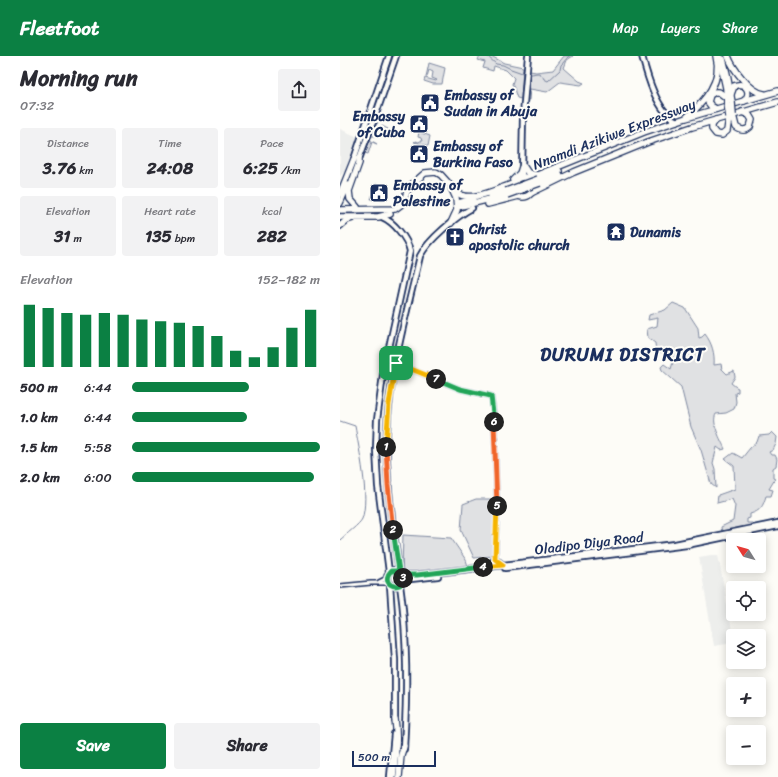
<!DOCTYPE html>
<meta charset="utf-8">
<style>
:root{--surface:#fff;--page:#f2f2f3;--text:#2b2b33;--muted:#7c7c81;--accent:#0b8043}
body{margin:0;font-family:Sriracha,sans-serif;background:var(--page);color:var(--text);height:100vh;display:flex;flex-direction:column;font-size:15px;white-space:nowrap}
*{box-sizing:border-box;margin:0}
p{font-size:13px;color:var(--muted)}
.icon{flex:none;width:22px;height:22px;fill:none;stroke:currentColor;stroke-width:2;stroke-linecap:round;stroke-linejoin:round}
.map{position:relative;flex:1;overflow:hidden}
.details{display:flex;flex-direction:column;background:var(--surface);width:340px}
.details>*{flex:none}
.needle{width:26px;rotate:307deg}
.buttons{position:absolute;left:386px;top:477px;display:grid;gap:8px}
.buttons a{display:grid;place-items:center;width:40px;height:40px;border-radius:4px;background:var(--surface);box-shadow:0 2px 10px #0003;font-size:20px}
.scale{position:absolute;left:12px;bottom:10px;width:84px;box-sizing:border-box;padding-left:4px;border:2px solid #1b2f5e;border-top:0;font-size:11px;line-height:14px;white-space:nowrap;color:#1b2f5e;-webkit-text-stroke:3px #fdfcf7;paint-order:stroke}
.pin{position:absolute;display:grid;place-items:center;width:34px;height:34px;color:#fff;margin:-17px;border-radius:8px;box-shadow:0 2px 6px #0006}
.km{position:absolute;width:20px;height:20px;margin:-10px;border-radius:50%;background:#222;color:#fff;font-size:11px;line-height:20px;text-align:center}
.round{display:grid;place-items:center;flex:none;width:42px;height:42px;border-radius:4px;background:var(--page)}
.summary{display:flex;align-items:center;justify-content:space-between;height:68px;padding:0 20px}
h1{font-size:22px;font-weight:700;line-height:30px}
.stats{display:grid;grid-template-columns:repeat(3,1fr);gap:6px;height:68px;padding:4px 20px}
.stats div{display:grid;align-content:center;border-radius:4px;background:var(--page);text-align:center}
.stats b{font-size:17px;font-weight:700}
.stats small{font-size:11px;font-weight:400}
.stats p{font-size:11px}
.chart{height:112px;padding:8px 20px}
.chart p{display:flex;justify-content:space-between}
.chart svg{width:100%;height:72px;margin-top:4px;stroke:var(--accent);stroke-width:6}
.button{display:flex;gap:8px;margin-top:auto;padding:8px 20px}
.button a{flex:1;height:46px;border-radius:4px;background:var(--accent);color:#fff;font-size:16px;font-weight:700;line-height:46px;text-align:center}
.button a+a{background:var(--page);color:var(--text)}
ul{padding:0 20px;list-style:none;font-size:13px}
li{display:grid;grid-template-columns:64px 48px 1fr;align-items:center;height:30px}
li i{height:10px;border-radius:5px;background:var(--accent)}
header{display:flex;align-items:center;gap:24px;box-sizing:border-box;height:56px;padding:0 20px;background:var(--accent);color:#fff}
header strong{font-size:19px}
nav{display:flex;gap:22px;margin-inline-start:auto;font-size:14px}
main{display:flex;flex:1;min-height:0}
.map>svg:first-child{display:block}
</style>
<header>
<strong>Fleetfoot</strong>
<nav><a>Map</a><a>Layers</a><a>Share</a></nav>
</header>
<main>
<section class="details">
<div class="summary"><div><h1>Morning run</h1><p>07:32</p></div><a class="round"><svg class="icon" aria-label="share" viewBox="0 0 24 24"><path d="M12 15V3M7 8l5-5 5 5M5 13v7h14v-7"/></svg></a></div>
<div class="stats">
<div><p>Distance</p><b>3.76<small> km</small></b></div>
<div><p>Time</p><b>24:08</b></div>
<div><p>Pace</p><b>6:25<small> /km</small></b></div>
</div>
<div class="stats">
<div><p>Elevation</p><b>31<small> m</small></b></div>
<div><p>Heart rate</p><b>135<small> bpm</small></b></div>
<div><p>kcal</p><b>282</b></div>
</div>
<div class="chart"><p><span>Elevation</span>152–182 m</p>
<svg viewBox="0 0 160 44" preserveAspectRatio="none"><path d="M5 44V6M15 44V8M25 44V11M35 44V12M45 44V11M55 44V12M65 44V15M75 44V16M85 44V17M95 44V19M105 44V25M115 44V34M125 44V38M135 44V32M145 44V20M155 44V9"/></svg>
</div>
<ul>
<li><b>500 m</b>6:44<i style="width:62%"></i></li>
<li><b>1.0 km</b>6:44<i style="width:61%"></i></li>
<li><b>1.5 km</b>5:58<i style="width:100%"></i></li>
<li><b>2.0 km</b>6:00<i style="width:97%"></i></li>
</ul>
<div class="button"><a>Save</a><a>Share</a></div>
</section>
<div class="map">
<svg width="438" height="721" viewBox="0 0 438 721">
<rect width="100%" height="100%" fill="#fdfcf7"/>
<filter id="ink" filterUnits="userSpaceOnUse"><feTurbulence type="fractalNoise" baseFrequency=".025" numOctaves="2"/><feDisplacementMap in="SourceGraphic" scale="8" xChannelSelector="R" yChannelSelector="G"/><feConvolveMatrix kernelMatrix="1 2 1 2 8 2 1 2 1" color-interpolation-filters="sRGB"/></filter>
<g filter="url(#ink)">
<!-- built -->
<g fill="#edeeec">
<path d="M0 73 18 81 5 115 0 120Z"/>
<path d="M371 499H378L393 580V587L374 590 359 501Z"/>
</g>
<!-- green -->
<g fill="#e0e1e3" stroke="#7e88a0">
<path d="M138 0H151L164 7 183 11 181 43 177 42C175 38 175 33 172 28L174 22 166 14 154 10 153 15 143 12 145 6 138 4 140 0Z"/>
<path d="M224 0H233L227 4 224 12 239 25 244 27 241 29 220 26 207 36 190 33 189 44 187 43 190 15 196 16 213 14Z"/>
<path d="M89 7 105 12 102 28H93L84 25 85 22 96 25 97 24 92 22 93 16 89 14 87 21H86Z"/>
<path d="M38 63 40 64 36 69V74L41 75 42 70 48 73 46 78 39 76 38 80H32L30 84 37 88 32 86 28 98 25 97Z"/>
<path d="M79 76 90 80 88 90 74 86 75 85 79 86 80 85H82L81 82 78 81Z"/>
<path d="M36 128 41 130 40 132H38V131L36 130 35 133 39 134 37 136 38 138 37 141H39L43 140 44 133 47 134 44 132V131L48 132 44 143H31Z"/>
<path d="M333 247 345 252 358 272 359 282 362 281 365 278C372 287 375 298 374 309L381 308 382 313 387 318 394 315 395 321 391 327 396 331 398 332V336L395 337 396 346 394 353 386 357 376 358C371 367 381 384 385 393L381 394 377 391 373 407 375 413 376 432 371 428 361 394 351 371 341 331 322 314 321 311 324 308 331 313 333 306 327 296H316L315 287 308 282 307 273 317 270 318 262 308 264 309 259 325 254Z"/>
<path d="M432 376 437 381 436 388 433 394 429 396 431 399H435L437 403 436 410 433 412V422L435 423 429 433 433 434 431 440H426C423 450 421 455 410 458V462L407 463V467H412L410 472 382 477 381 471 393 465 395 450 392 443 377 447 378 439 395 433 394 410 385 403 393 397 402 402 410 392 417 386 419 380 429 379Z"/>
<path d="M136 443H156L153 500 134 502 121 474 123 448Z"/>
<path d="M63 479 111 482 126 504 128 510 64 517 62 515Z"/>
</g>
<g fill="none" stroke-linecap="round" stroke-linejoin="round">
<!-- stream -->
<g stroke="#76819c" stroke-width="1">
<path d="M147 0 156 8 163 9 171 13 185 18"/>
<path d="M188 18C196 19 199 13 204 23L208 25 220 14 221 9 229 0"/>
<path d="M0 365 15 370C19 393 30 441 22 463 20 468 5 479 0 484"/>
</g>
<!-- minor casing -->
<g stroke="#1b2f5e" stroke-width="6">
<g id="minor">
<path d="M56 307 120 333 151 340 154 361 157 450 155 510"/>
<path d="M39 526 47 522"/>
<path d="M0 530 31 527H48"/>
</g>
</g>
<!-- major casing -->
<g stroke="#1b2f5e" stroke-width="8">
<g id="major">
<path d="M302 0C307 19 317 57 337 65"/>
<path d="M14 103 49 0"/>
<path d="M19 103 36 58 56 0"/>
<path d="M180 122 182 118 183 59 188 0"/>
<path d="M42 161C54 166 67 182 70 195L43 319 37 364 36 393 38 430 49 516"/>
<path d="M148 511 155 503 163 509"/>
<path d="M165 512 347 489 438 470"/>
<circle cx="55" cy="522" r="8"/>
<path d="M59 515C53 469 45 423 47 376 49 318 67 256 80 200 88 184 117 160 132 152"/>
<path d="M62 519H77L155 510 335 488 438 467"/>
<path d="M62 524 98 520"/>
<path d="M50 529 55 604V665"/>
<path d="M60 529C68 583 67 638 64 693"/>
<path d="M50 721 54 678"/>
</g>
</g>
<!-- highway casing -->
<g stroke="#1b2f5e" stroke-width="8">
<g id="highway">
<path d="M379 0 386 32 387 47"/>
<path d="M388 0C393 13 410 36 424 38"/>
<path d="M383 3 387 18 392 46"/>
<path d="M391 38 394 30C405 25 413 36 404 45"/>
<path d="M376 53 371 50 368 46 370 39 375 36H379L387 42"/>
<path d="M393 59 396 71C401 75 406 75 410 71L412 64 409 59 402 56"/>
<path d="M347 61C365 45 383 25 376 0"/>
<path d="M376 64 372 69V73L376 78 382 79 387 75 389 61"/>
<path d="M184 111 188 117 196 119"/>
<circle cx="183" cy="131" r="10"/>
<path d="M187 122H190L304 76 346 62 438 35"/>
<path d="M198 123 219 115"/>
<path d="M173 124 180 117 182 111"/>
<path d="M200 127 220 119"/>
<path d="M115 135C128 149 157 133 172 128L175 126"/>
<path d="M191 137 234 116 308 86 352 71 438 46"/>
<path d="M0 138 14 103"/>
<path d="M151 139 166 135"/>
<path d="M0 147 8 129"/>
<path d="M117 147 133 144"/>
<path d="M148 148 179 140"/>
<path d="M17 151 10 143 9 135 19 107V103"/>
<path d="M117 151 167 139"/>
<path d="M0 154 55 153 63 147 69 131 85 117 96 116 101 119 110 129 116 142 117 154 111 167"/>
<path d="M0 161H38L50 158"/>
<path d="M0 170 7 164 13 162"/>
<path d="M53 721C55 701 58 683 55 663"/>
<path d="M59 721 61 699 64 690"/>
</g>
</g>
<!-- minor -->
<use href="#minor" stroke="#fdfcf7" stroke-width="3"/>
<!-- major -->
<use href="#major" stroke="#fdfcf7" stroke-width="4.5"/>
<!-- highway -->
<use href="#highway" stroke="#fdfcf7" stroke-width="5.5"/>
<!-- highway-bridge casing -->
<g stroke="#1b2f5e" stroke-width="8" stroke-linecap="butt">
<g id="highway-bridge">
<path d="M392 46 393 59"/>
<path d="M387 47 389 61"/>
<path d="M166 135 198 123"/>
<path d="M167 139 200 127"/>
</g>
</g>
<!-- highway-bridge -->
<use href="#highway-bridge" stroke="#fdfcf7" stroke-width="5.5"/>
</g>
</g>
<g fill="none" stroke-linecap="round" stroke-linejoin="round" filter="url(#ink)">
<!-- split-1 casing -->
<g stroke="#fff" stroke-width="8">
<path id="split-1" d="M46 391 49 348 56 307"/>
</g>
<!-- split-2 casing -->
<g stroke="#fff" stroke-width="8">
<path id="split-2" d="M46 391 48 429 53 474"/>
</g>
<!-- split-3 casing -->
<g stroke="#fff" stroke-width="8">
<path id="split-3" d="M53 474 59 515H51C43 523 49 533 60 529L63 522"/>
</g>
<!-- split-4 casing -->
<g stroke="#fff" stroke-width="8">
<path id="split-4" d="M63 522 62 519H77L143 511"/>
</g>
<!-- split-5 casing -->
<g stroke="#fff" stroke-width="8">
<path id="split-5" d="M143 511 163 509 155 503 157 450"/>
</g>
<!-- split-6 casing -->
<g stroke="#fff" stroke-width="8">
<path id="split-6" d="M154 366 157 450"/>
</g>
<!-- split-7 casing -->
<g stroke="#fff" stroke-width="8">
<path id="split-7" d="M96 323 120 333 151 340 154 366"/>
</g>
<!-- split-8 casing -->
<g stroke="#fff" stroke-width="8">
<path id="split-8" d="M56 307 96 323"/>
</g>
<!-- split-1 -->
<use href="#split-1" stroke="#f5b400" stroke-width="5"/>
<!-- split-2 -->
<use href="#split-2" stroke="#f0652b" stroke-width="5"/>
<!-- split-3 -->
<use href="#split-3" stroke="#22a559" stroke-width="5"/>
<!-- split-4 -->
<use href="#split-4" stroke="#22a559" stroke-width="5"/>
<!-- split-5 -->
<use href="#split-5" stroke="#f5b400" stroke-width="5"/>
<!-- split-6 -->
<use href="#split-6" stroke="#f0652b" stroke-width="5"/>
<!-- split-7 -->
<use href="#split-7" stroke="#22a559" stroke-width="5"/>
<!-- split-8 -->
<use href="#split-8" stroke="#f5b400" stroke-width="5"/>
</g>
<!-- icons -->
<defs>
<g id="civic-square" transform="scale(1)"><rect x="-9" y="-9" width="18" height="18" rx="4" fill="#1b2f5e" stroke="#fdfcf7"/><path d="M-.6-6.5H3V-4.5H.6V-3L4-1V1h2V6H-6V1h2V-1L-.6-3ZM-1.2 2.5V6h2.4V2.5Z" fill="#fff"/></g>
<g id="temple-square" transform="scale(1)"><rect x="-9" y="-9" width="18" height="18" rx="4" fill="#1b2f5e" stroke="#fdfcf7"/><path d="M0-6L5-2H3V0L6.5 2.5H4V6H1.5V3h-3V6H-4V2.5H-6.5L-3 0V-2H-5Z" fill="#fff"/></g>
<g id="church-square" transform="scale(1)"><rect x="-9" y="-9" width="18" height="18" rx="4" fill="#1b2f5e" stroke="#fdfcf7"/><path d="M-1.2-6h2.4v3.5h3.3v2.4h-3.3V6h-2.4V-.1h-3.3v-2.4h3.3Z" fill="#fff"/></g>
</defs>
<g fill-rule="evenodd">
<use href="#civic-square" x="90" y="47"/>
<use href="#civic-square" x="79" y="68"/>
<use href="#civic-square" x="79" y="98"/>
<use href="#civic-square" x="39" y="137"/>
<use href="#temple-square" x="276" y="176"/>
<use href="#church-square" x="115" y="181"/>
</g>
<g text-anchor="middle" stroke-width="4" stroke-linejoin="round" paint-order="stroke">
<!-- poi labels -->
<g font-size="14" font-weight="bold" fill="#1b2f5e" stroke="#fdfcf7" text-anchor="start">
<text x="104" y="44">Embassy of<tspan x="104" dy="16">Sudan in Abuja</tspan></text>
<text x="65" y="65" text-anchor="end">Embassy<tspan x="65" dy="16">of Cuba</tspan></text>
<text x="93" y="95">Embassy of<tspan x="93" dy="16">Burkina Faso</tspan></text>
<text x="53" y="134">Embassy of<tspan x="53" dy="16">Palestine</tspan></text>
<text x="129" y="178">Christ<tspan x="129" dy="16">apostolic church</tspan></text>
<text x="290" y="181">Dunamis</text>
</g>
<!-- street labels -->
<g font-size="14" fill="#1b2f5e" stroke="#fdfcf7">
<text transform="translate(274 78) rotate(-21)" y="5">Nnamdi Azikiwe Expressway</text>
<text transform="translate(249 487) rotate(-7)" y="5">Oladipo Diya Road</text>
</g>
<!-- district labels -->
<g font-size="18" font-weight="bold" letter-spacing="1" fill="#1b2f5e" stroke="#fdfcf7">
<text x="283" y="305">DURUMI DISTRICT</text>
</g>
</g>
</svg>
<div class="buttons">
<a><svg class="needle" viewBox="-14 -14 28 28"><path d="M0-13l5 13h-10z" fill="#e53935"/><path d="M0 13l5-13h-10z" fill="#7c7c81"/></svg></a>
<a><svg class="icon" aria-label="locate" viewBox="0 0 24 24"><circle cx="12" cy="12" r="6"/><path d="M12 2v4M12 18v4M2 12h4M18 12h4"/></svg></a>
<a><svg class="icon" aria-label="layers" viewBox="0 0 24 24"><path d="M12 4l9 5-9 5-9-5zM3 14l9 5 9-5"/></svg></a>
<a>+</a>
<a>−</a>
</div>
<div class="scale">500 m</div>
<div class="pin" style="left:56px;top:307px;background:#1e9e55"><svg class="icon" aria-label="arrive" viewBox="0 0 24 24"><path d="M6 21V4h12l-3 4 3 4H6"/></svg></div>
<b class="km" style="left:46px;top:391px">1</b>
<b class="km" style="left:53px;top:474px">2</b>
<b class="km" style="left:63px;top:522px">3</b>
<b class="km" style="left:143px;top:511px">4</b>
<b class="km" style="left:157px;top:450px">5</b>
<b class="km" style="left:154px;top:366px">6</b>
<b class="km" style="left:96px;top:323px">7</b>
</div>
</main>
